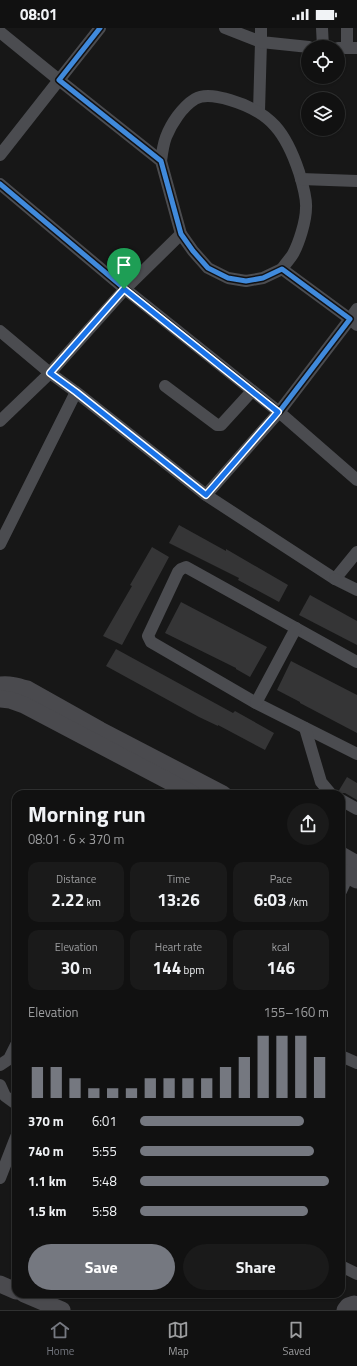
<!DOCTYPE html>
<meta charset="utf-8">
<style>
:root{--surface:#111;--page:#1a1a1a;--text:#f1f3f6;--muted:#9c9d9f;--line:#303131;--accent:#757880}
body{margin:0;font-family:"Titillium Web",sans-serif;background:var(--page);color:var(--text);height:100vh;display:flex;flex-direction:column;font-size:15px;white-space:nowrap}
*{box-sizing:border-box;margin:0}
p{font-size:13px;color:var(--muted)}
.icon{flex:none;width:22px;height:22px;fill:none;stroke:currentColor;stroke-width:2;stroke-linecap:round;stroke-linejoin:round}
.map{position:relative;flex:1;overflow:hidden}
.drawer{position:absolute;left:12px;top:762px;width:333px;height:508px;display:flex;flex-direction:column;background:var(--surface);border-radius:12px;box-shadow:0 1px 3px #0004,0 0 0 1px var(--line)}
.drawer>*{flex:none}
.controls{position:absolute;left:301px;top:12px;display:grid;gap:8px}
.controls a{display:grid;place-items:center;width:44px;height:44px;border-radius:50%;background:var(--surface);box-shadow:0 1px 3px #0004,0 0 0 1px var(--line);font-size:20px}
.pin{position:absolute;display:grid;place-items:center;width:34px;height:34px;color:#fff;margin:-41px -17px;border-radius:50% 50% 50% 0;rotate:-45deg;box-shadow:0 0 4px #0007}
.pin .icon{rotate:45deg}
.round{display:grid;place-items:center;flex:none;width:42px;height:42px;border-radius:21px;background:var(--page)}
.head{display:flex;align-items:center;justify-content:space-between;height:68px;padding:0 16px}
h1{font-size:22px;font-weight:700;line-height:30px}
.stats{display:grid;grid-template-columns:repeat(3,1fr);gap:6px;height:68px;padding:4px 16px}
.stats div{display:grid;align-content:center;border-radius:10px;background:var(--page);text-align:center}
.stats b{font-size:17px;font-weight:700}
.stats small{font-size:11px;font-weight:400}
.stats p{font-size:11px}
.chart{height:112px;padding:8px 16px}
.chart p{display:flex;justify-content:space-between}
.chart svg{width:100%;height:72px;margin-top:4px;stroke:var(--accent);stroke-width:6}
.button{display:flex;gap:8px;margin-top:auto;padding:8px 16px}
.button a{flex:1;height:46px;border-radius:24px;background:var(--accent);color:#fff;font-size:16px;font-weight:700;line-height:46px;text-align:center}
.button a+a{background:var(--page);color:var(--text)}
ul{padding:0 16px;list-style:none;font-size:13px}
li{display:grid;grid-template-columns:64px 48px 1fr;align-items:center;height:30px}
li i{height:10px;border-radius:5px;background:var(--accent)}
.status{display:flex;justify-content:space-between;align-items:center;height:28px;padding:0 20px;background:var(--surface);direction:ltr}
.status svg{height:11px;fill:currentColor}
.tabs{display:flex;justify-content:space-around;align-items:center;height:56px;border-top:1px solid var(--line);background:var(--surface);font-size:11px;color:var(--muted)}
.tabs a{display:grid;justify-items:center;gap:2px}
.tabs .on{color:var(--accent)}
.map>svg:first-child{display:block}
</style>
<div class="status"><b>08:01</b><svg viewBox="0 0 49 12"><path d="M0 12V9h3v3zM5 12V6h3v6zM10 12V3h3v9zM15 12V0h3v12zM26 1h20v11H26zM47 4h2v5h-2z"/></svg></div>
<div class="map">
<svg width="357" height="1282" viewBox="0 0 357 1282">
<rect width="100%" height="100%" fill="#171717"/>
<!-- building -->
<g fill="#353536">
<path d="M179 497 226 523V521L288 557 279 574 238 552 239 550 169 515Z"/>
<path d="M152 519 169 529 122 617 103 608 132 558 130 557Z"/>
<path d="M310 567 357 593V617L299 587Z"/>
<path d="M181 574 267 619 250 649 236 641V640L165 605Z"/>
<path d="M116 621 233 685 235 683 274 705 265 722 218 697V698L199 689 106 638Z"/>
<path d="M291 633 357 667V705L300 675V674L277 662Z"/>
<path d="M347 749 357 755V772L345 765H338V764Z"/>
</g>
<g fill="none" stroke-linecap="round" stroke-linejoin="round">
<!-- street -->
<g stroke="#4b4c50" stroke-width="12">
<path d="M225 0 261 14 259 83"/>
<path d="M261 0V14L309 19"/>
<path d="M322 0 323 19"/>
<path d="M347 0V19"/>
<path d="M0 4 59 52 0 127"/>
<path d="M338 20H357"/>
<path d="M161 133C162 125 163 117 166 109 171 96 182 79 195 71 205 65 220 69 230 72 271 84 286 105 299 144 302 154 307 170 306 180 306 193 299 215 293 226 290 231 285 236 282 241"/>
<path d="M301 151 357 153"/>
<path d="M0 156 125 261 279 384 350 291 282 241 263 250 246 253 228 250 208 240 193 223 181 206 161 133 59 52 100 0"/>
<path d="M357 281 350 291 357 297"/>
<path d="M0 303 50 345 76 364 206 467 335 551 357 524"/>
<path d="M165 358 217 397H221L252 363"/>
<path d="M0 393 50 345 125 261 181 206"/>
<path d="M206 467 279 384 357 452"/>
<path d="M0 516 76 364"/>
<path d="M335 551 357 562"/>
<path d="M357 634 186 539 181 541 178 544 148 608 151 614 256 675 357 726"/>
<path d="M256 675 296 600"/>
<path d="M305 700 321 754 331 766"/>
<path d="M341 772 357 781"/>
<path d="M341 863 351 841"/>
<path d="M341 1028 357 1035"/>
<path d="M0 1037 9 1031 16 1017"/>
<path d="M0 1057 5 1068 16 1076"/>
<path d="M0 1150 16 1109"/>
<path d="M341 1238 357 1246"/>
</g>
<!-- secondary -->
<g stroke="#4a4a4e" stroke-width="17">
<path d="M0 657C10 656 17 658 27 661L100 702 223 766"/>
<path d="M0 671 10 672 24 677 193 766"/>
<path d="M341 827 357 836"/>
<path d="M341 843 357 852"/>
<path d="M0 1256 16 1263"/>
<path d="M24 1266 62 1282"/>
<path d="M345 1282 348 1278 354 1276"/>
</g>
<!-- cycleway casing -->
<g stroke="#111113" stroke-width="8">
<path id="cycleway" d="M0 156 125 261 279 384 350 291 282 241 263 250 246 253 228 250 208 240 193 223 181 206 161 133 59 52 100 0"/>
</g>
<!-- cycleway -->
<use href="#cycleway" stroke="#408adc" stroke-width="5"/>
</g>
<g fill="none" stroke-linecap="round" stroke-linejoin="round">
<!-- route casing -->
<g stroke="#fff" stroke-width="8">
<path id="route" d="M124 261 278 384 206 467 76 364 50 345Z"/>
</g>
<!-- route -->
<use href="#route" stroke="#1a73e8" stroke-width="5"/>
</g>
</svg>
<div class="controls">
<a><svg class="icon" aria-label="locate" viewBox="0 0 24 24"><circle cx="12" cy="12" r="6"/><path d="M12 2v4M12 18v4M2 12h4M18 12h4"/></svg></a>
<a><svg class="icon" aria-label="layers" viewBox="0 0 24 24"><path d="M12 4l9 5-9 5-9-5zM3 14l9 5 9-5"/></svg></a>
</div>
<div class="pin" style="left:124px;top:261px;background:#1e9e55"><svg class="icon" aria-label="arrive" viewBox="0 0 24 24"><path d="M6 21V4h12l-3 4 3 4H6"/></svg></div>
<section class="drawer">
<div class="head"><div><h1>Morning run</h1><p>08:01 · 6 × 370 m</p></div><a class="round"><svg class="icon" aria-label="share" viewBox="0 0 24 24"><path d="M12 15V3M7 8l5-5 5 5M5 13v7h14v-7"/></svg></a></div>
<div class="stats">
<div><p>Distance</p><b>2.22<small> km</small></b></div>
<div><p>Time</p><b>13:26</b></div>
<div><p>Pace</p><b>6:03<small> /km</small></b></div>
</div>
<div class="stats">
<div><p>Elevation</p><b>30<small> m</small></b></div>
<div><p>Heart rate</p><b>144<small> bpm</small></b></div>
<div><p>kcal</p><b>146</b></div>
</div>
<div class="chart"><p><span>Elevation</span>155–160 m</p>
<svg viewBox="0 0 160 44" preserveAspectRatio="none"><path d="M5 44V25M15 44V25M25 44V32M35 44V38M45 44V38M55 44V38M65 44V32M75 44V32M85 44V32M95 44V32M105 44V25M115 44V19M125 44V6M135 44V6M145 44V6M155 44V19"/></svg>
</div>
<ul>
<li><b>370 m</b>6:01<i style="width:87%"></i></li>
<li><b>740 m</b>5:55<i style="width:92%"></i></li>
<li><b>1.1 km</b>5:48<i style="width:100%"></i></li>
<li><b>1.5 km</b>5:58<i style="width:89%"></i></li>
</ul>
<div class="button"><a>Save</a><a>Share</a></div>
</section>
</div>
<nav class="tabs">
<a class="on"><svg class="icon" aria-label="home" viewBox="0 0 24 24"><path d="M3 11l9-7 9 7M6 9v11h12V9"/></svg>Home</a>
<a><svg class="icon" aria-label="map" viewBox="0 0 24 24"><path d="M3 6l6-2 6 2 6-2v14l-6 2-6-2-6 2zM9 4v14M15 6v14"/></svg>Map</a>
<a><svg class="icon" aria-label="saved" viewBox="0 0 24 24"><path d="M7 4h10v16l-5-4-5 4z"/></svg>Saved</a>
</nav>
